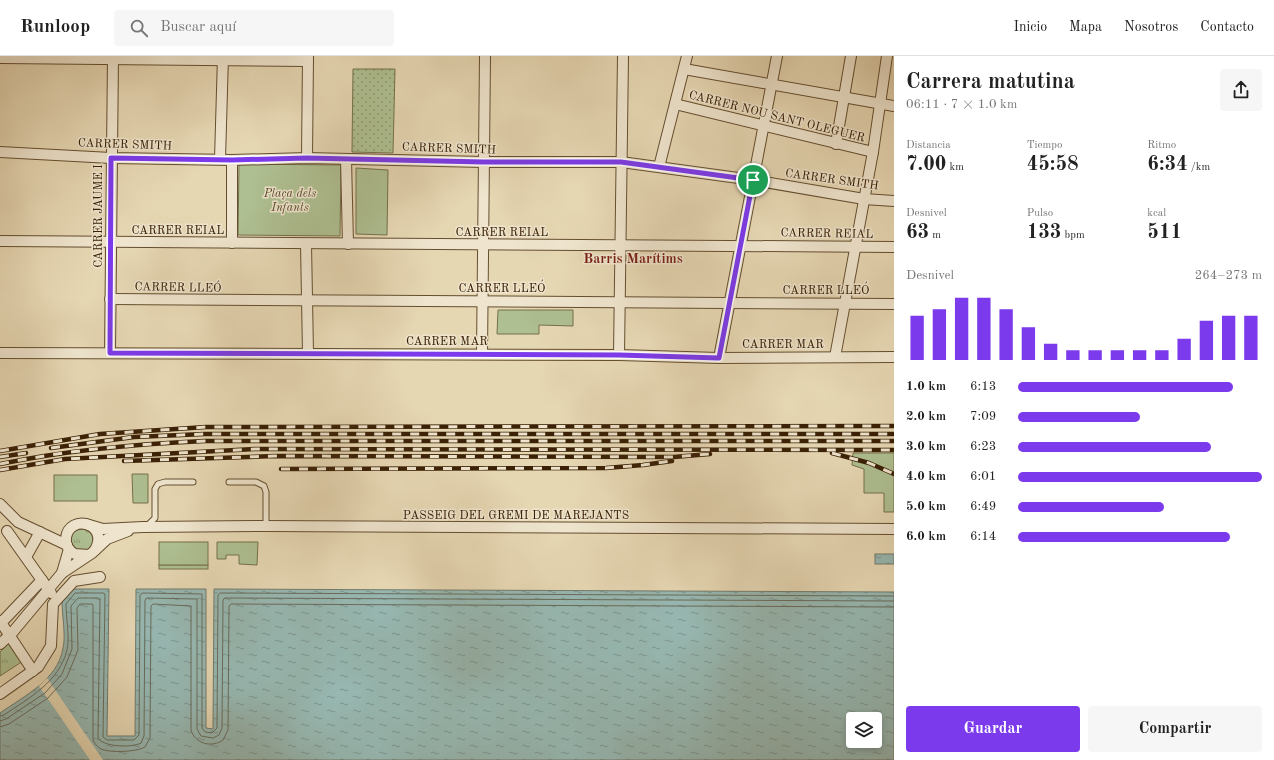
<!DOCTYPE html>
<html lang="es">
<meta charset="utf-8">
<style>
:root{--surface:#fff;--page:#f6f6f6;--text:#222;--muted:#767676;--line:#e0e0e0;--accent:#7c3aed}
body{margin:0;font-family:"Old Standard TT",serif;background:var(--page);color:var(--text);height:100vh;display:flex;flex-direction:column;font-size:15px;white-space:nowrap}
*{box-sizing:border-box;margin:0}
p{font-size:13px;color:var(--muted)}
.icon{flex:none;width:22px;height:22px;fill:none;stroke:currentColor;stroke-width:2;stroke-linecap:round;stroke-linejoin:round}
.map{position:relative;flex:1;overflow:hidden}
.sheet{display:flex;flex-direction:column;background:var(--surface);width:380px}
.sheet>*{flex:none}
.controls{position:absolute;left:846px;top:656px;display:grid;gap:8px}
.controls a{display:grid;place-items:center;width:36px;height:36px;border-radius:4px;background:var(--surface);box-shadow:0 2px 6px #0003;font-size:20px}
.pin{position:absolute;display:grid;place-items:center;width:34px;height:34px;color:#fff;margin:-17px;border:2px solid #fff;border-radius:50%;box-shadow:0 1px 4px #0007}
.round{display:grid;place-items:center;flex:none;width:42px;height:42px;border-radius:4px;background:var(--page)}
.headline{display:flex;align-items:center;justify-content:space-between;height:68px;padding:0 12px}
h1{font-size:22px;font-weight:700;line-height:30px}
.stats{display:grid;grid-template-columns:repeat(3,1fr);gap:6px;height:68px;padding:4px 12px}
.stats div{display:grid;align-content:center}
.stats b{font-size:20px;font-weight:700}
.stats small{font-size:11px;font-weight:400}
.stats p{font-size:11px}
.chart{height:112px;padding:8px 12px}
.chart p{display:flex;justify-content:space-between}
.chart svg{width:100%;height:72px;margin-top:4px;stroke:var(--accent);stroke-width:6}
.primary-button{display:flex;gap:8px;margin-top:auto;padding:8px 12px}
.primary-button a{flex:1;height:46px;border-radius:4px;background:var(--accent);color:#fff;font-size:16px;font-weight:700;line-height:46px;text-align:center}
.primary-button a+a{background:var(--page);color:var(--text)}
ul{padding:0 12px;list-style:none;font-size:13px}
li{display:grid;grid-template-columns:64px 48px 1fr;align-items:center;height:30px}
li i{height:10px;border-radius:5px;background:var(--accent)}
header{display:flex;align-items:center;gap:24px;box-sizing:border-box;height:56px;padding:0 20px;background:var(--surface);border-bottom:1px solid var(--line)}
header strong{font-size:19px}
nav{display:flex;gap:22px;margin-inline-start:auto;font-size:14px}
.search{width:280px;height:36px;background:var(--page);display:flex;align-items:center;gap:10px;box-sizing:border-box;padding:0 14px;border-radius:4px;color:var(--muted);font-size:15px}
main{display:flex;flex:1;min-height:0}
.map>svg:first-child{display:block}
</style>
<header>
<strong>Runloop</strong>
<div class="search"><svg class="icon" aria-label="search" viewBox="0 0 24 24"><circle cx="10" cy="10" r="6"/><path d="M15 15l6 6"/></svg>Buscar aquí</div>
<nav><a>Inicio</a><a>Mapa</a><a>Nosotros</a><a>Contacto</a></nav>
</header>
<main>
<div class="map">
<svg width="894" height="704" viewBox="0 0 894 704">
<defs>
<pattern id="grass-tufts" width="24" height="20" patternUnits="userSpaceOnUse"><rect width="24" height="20" fill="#aebf91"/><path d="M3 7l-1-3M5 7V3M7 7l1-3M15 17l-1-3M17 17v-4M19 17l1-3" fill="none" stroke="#8f9b74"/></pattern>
<pattern id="garden-dots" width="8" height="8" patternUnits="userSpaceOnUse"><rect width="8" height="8" fill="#aebf91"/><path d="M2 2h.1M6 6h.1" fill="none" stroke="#8f9b74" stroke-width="1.8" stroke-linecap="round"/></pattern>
<pattern id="water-ripples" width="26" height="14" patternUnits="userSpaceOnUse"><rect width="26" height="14" fill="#97b8b2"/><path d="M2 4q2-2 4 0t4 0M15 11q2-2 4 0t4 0" fill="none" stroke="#7c958f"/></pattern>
</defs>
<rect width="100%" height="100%" fill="#e6d7b3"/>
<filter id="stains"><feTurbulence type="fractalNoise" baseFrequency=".005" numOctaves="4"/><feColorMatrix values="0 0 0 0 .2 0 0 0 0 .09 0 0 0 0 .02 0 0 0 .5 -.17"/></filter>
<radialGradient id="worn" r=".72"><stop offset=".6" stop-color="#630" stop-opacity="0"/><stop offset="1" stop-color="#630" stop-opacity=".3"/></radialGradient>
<!-- grass -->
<g fill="url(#grass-tufts)" stroke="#74704b">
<circle cx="82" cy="484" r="11"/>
<rect x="159" y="509" width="49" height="4"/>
<path d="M10 586 23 605 0 620V596Z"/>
</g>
<!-- park -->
<g fill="#aebf91" stroke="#74704b">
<path d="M239 108 341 109 340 180 238 179Z"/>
<path d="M356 112 388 114 387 179 356 178Z"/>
<path d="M498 254H573V270L539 269V278H497Z"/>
<path d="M853 397H894V456H884V437H864V413L852 409Z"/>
<path d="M132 418H148V447H133Z"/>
<rect x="54" y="419" width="43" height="26"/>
<rect x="159" y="486" width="49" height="23"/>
<path d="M217 486H258L257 509 239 508V499H226V503H217Z"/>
</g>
<!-- garden -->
<path fill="url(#garden-dots)" stroke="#74704b" d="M353 13H395L393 97 352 96Z"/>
<!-- water -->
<g fill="url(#water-ripples)" stroke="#727b6d" fill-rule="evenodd">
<rect x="875" y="498" width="19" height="10"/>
<path d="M72 533H109L107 680H135L136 533H206V672L213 673 214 533 894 536V704H0V657C24 640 58 624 63 592 66 580 62 559 62 546ZM853 663H875V685H853Z"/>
</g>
<!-- pier -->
<path fill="#e6d7b3" d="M47 622 103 704H90L39 630Z"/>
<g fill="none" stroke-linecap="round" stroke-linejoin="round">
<!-- shore -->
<g stroke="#686c5c" stroke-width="1">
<path d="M0 660 4 659C29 642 59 626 67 594 70 582 66 561 66 548L75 537H103L105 538 103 681 107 684H134L139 679 140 539 142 537 202 538V672L205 676 212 677 217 672 218 539 220 537 894 540"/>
<path d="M0 665 6 663 45 637 62 618 72 593 71 550 78 542H98L100 543 98 682C103 691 132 692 141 687L144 680 145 544 147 542 197 543V673L201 680 213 682 219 679 222 672 223 544 225 542 894 545"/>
<path d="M0 671 9 668 48 642 67 621 78 594 77 552 80 548H92L93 549V684C95 688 97 691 101 693 110 697 137 696 145 691L150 682 151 550 153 548 191 550V674C195 688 212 692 223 684L228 674 229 550 231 548 894 551"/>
</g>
<!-- lane casing -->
<g stroke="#654e30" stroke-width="7">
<g id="lane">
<path d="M229 426H256L264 430 266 436V470"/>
<path d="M147 470 155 462V433L158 428 165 426H193"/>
</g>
</g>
<!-- street casing -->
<g stroke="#654e30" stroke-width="12">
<g id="street">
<path d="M0 2 308 5"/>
<path d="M684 13 894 50"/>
<path d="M675 48 873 96"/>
<path d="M836 88 851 0"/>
<path d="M0 96 111 102 232 104 307 102 483 106H621L753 124 864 143 894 145"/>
<path d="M307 102 308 0"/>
<path d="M220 103 223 0"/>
<path d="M346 103 348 188"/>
<path d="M659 111 687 0"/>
<path d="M0 185 894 191"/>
<path d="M232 187V104"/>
<path d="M306 188 308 297"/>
<path d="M110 243 894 248"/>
<path d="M0 297 619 299 719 302 894 301"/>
<path d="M110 297 113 0"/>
<path d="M482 298 485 0"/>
<path d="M619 299 623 0"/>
<path d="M835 301 873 96 887 0"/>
<path d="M719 302 777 0"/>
<path d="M0 448 18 466 67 489"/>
<path d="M86 468 103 473 143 471 266 470 894 473"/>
<path d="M7 475 51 537"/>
<path d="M88 499 75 498C69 495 65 489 66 482 69 457 110 467 95 494"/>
<path d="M26 501 40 476"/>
<path d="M62 517 69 493"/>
<path d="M0 565 33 615"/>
<path d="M1 567 42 524"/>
<path d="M0 588 12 577 62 517 92 497 107 483 128 475"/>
<path d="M0 638 38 611 51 590 53 548 74 525 100 521"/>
</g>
</g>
<!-- lane -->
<use href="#lane" stroke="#efe5ce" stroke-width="5"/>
<!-- street -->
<use href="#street" stroke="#efe5ce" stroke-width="10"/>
<!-- rail casing -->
<g stroke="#3a2005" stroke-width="4.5">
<g id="rail">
<path d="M51 392 134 381 205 378H894"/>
<path d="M0 395 100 378 206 371 894 370"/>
<path d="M832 397 869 407 894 418"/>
<path d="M0 401 26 397"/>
<path d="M124 405 275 400 674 401 710 398"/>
<path d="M0 408C68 394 136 388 205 385H894"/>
<path d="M281 413 606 412 643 409 672 405"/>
<path d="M0 414 65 403 255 393 894 394"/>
</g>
</g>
<!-- rail -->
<use href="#rail" stroke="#efe5ce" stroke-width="3" stroke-dasharray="9" stroke-linecap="butt"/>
</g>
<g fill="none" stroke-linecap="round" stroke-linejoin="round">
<!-- route casing -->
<g stroke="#fff" stroke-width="8">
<path id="route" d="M111 102 232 104 307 102 483 106H621L753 124 719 302 619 299 110 297Z"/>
</g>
<!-- route -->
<use href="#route" stroke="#7c3aed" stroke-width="5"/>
</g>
<g text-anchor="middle" stroke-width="3" stroke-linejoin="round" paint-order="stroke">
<!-- street labels -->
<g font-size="12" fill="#3a2005" stroke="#efe5ce">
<text transform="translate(777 60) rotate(14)" y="4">CARRER NOU SANT OLEGUER</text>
<text transform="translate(125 88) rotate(2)" y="4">CARRER SMITH</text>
<text transform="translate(449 92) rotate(2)" y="4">CARRER SMITH</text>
<text transform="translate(832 123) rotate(8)" y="4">CARRER SMITH</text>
<text transform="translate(98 160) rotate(-90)" y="4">CARRER JAUME I</text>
<text x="178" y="178">CARRER REIAL</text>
<text x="502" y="180">CARRER REIAL</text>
<text transform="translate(827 177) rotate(1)" y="4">CARRER REIAL</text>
<text transform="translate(178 231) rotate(1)" y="4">CARRER LLEÓ</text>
<text x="502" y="236">CARRER LLEÓ</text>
<text x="826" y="238">CARRER LLEÓ</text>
<text x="447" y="289">CARRER MAR</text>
<text x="783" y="292">CARRER MAR</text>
<text x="516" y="463">PASSEIG DEL GREMI DE MAREJANTS</text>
</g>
<!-- park labels -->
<g font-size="12" font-style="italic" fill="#574828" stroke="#efe5ce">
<text x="290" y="141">Plaça dels<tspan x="290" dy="14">Infants</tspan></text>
</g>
<!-- quarter labels -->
<g font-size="14" font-weight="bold" fill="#7a1f14" stroke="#efe5ce">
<text x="633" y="207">Barris Marítims</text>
</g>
</g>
<rect width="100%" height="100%" filter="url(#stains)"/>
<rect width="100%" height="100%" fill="url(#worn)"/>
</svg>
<div class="controls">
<a><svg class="icon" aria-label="layers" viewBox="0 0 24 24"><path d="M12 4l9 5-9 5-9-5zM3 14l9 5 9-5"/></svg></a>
</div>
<div class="pin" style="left:753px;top:124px;background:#1e9e55"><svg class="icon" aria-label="arrive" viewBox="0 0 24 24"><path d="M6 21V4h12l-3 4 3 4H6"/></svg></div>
</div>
<section class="sheet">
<div class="headline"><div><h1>Carrera matutina</h1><p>06:11 · 7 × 1.0 km</p></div><a class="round"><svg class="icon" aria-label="share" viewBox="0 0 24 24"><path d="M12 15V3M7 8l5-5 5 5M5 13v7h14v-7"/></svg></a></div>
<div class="stats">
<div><p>Distancia</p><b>7.00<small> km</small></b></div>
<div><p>Tiempo</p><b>45:58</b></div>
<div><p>Ritmo</p><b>6:34<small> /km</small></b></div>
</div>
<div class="stats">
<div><p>Desnivel</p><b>63<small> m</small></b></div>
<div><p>Pulso</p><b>133<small> bpm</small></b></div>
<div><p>kcal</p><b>511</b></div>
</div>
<div class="chart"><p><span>Desnivel</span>264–273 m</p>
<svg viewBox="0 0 160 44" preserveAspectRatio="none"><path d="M5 44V17M15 44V13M25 44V6M35 44V6M45 44V13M55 44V24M65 44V34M75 44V38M85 44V38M95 44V38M105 44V38M115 44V38M125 44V31M135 44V20M145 44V17M155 44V17"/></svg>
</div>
<ul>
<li><b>1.0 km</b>6:13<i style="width:88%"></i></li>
<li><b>2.0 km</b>7:09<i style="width:50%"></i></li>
<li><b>3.0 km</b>6:23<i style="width:79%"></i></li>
<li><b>4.0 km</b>6:01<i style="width:100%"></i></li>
<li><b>5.0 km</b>6:49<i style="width:60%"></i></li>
<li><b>6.0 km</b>6:14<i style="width:87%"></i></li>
</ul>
<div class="primary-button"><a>Guardar</a><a>Compartir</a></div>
</section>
</main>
